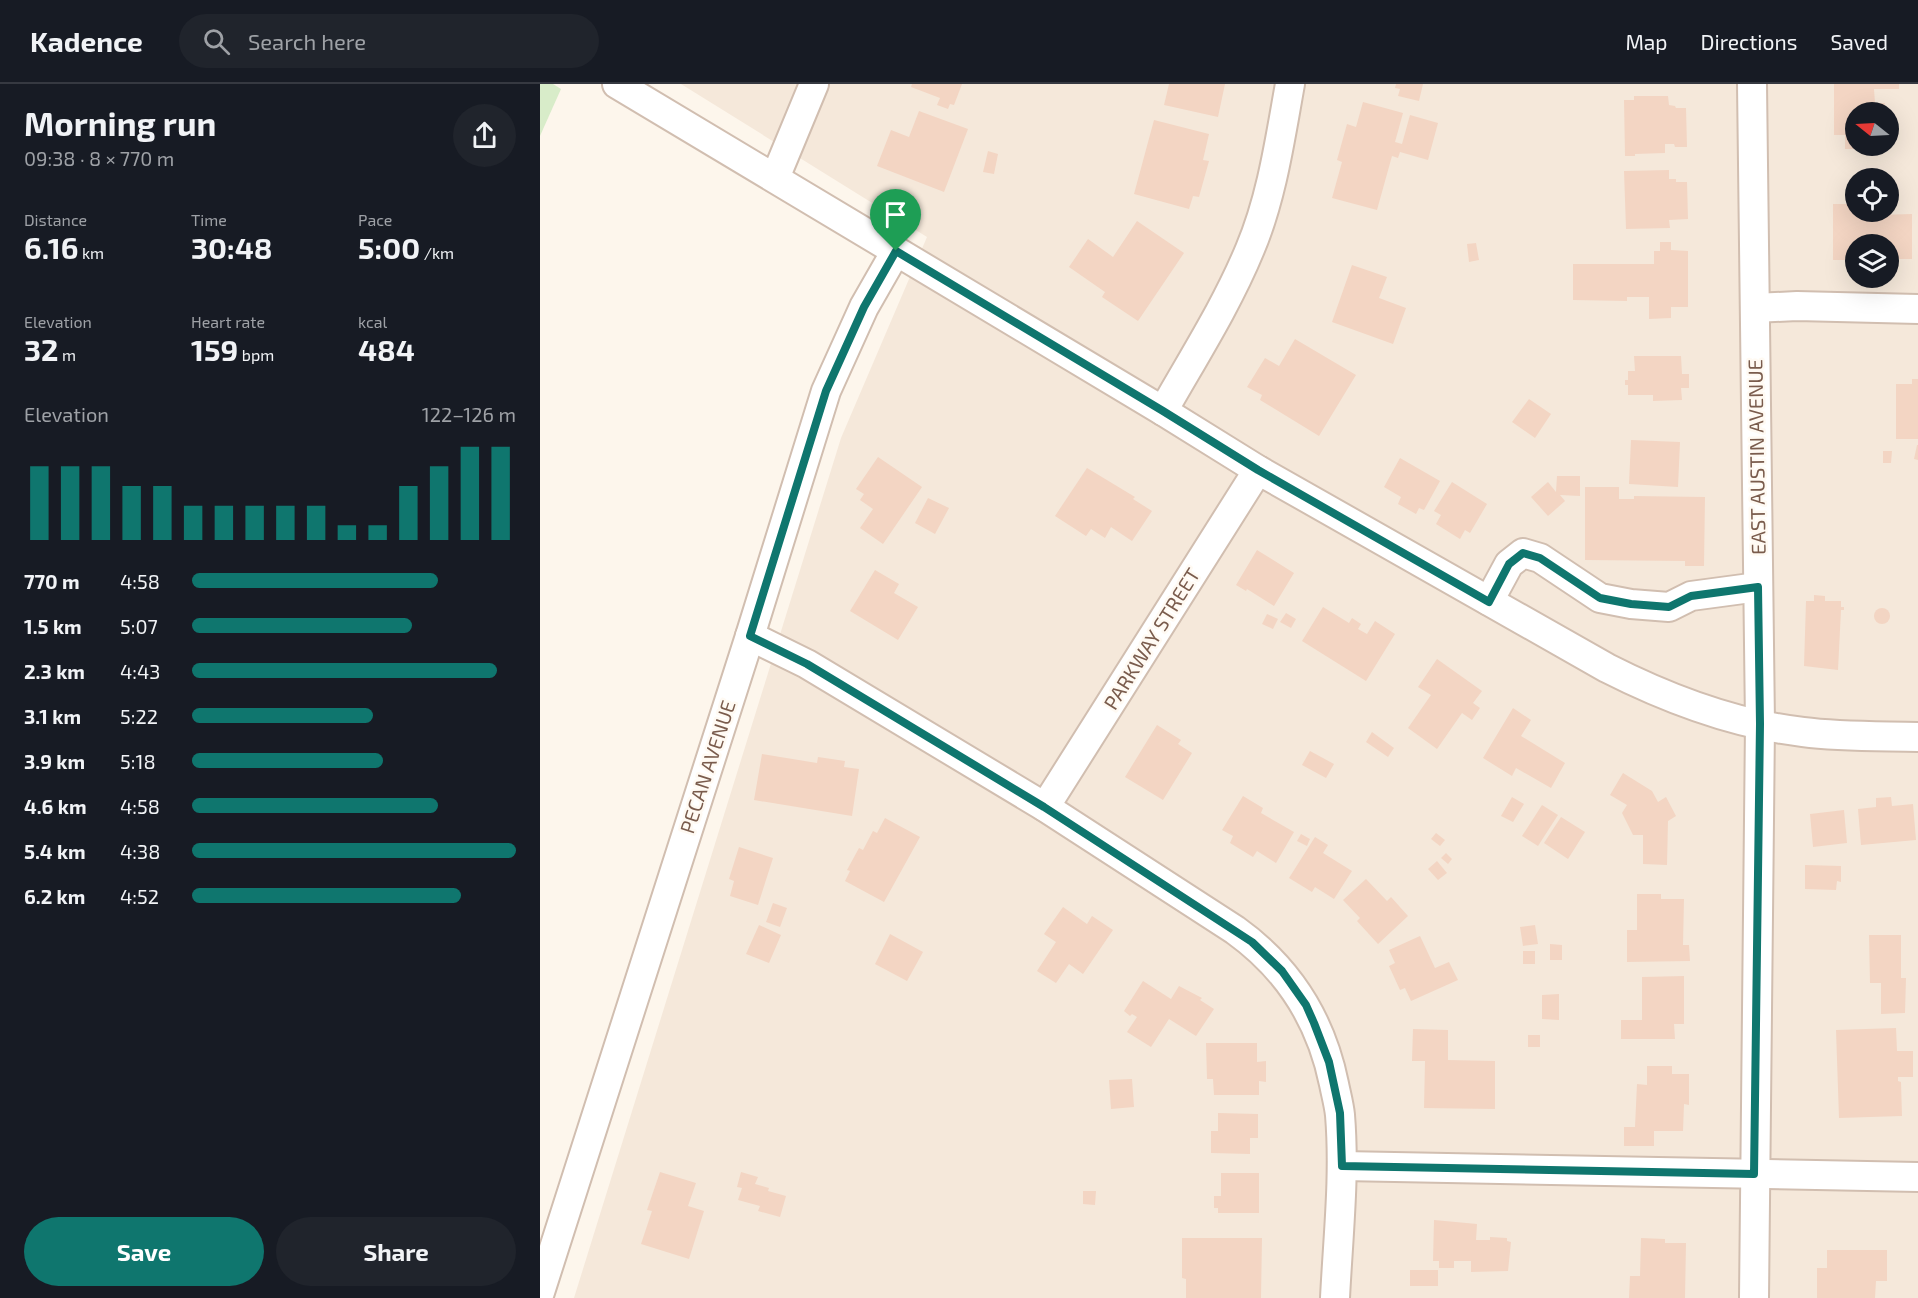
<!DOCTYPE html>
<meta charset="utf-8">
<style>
:root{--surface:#171b24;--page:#20242c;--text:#f1f3f6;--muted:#9ea1a6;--line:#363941;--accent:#0f766e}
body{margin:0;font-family:"Exo 2",sans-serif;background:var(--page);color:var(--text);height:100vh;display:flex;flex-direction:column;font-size:22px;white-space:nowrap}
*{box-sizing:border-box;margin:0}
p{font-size:20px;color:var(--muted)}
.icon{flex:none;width:33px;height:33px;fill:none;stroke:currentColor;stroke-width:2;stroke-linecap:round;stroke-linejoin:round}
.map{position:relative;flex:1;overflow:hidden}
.sheet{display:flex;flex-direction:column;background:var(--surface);width:540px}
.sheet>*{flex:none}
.needle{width:39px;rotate:288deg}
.controls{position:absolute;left:1305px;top:18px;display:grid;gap:12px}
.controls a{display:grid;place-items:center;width:54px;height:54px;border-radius:50%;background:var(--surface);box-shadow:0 6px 24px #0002;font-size:30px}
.pin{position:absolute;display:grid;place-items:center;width:51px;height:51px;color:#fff;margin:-62px -26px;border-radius:50% 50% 50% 0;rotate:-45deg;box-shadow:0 0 6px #0007}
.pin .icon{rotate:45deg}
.round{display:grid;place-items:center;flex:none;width:63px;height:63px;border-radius:32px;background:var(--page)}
.headline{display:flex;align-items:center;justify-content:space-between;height:102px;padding:0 24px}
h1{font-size:33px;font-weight:700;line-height:45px}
.metrics{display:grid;grid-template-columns:repeat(3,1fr);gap:9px;height:102px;padding:6px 24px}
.metrics div{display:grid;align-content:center}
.metrics b{font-size:30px;font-weight:700}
.metrics small{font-size:16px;font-weight:400}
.metrics p{font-size:16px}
.chart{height:168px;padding:12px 24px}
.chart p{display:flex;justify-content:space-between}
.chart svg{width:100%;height:108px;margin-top:6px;stroke:var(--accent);stroke-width:6}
.primary-button{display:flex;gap:12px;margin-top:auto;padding:12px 24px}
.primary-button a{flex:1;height:69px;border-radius:36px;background:var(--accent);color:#fff;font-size:24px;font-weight:700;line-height:69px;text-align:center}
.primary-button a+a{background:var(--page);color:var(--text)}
ul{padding:0 24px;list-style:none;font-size:20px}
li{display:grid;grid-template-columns:96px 72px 1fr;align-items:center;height:45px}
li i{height:15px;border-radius:8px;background:var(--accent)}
header{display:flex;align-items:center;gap:36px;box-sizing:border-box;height:84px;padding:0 30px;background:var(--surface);border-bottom:2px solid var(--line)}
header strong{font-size:28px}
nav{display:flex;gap:33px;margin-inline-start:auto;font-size:21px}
.search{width:420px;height:54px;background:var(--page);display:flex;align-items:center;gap:15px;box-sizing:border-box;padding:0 21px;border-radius:33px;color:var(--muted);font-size:22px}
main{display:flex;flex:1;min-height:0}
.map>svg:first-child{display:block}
</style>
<header>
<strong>Kadence</strong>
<div class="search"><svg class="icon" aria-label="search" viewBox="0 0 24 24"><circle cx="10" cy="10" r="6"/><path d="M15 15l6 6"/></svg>Search here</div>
<nav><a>Map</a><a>Directions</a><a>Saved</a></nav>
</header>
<main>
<section class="sheet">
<div class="headline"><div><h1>Morning run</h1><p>09:38 · 8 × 770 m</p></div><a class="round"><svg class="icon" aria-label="share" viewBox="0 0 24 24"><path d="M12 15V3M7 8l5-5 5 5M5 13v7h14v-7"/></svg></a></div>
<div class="metrics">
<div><p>Distance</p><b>6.16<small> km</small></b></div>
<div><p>Time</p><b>30:48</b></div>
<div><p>Pace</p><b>5:00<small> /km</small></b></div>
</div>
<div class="metrics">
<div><p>Elevation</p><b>32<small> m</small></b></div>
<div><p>Heart rate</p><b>159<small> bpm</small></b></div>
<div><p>kcal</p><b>484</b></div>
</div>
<div class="chart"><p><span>Elevation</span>122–126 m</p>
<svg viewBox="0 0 160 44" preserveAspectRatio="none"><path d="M5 44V14M15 44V14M25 44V14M35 44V22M45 44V22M55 44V30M65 44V30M75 44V30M85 44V30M95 44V30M105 44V38M115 44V38M125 44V22M135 44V14M145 44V6M155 44V6"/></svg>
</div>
<ul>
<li><b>770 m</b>4:58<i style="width:76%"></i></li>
<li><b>1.5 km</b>5:07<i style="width:68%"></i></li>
<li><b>2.3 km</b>4:43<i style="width:94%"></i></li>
<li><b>3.1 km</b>5:22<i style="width:56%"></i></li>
<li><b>3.9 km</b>5:18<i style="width:59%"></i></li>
<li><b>4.6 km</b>4:58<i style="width:76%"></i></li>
<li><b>5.4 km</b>4:38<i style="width:100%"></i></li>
<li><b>6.2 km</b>4:52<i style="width:83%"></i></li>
</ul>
<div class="primary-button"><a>Save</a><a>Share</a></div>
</section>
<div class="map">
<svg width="1378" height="1214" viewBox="0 0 1378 1214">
<rect width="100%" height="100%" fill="#fdf6ec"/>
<!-- residential -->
<path fill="#f5e8da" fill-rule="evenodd" d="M141 0H1378V1214H34L301 354 387 153ZM1316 28H1348V62H1316ZM1316 94H1348V128H1316ZM1316 160H1348V194H1316Z"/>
<!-- green -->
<path fill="#d8ecc9" d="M0 0H13L21 5 0 52Z"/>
<!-- building -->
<g fill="#f3d5c3">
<path d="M372 0H422L414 21 410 20 408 25 397 21 400 14 371 3Z"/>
<path d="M629 0H685L678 33 624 21Z"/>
<path d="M856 0H883L879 17 858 12 860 5 855 4Z"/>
<path d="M1294 0H1359V5H1334L1335 19H1345L1344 28H1316V62H1336V65H1305V51H1294Z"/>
<path d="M1094 12H1128L1129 21 1135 22 1136 24H1146L1147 63H1135L1134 60H1125V69L1095 70V72H1085L1084 16H1094Z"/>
<path d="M823 18 863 29 855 58 862 60 870 31 898 39 888 76 860 68 858 74 852 72 837 126 792 114 802 78 797 76 807 40 816 43Z"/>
<path d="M379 27 428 45 404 108 337 82 351 46 369 53Z"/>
<path d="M614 36 669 50 663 76 669 77 659 113 653 112 649 125 594 110Z"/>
<path d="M448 67 458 70 454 90 443 88Z"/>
<path d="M1129 86V95H1136V98H1147L1148 135 1129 136 1130 144 1086 145 1084 87Z"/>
<path d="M1293 120H1316V128H1338V131L1372 130V175H1348V160H1316V176H1293Z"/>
<path d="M597 137 644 169 598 237 562 213 565 208 529 183 548 155 573 173Z"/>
<path d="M1120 158H1131V166L1148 167V223H1131V234L1109 235V213H1087V217L1033 216V180H1114V167H1120Z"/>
<path d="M936 159 939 176 929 178 927 160Z"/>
<path d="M812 181 847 193 839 214 866 224 853 260 792 238Z"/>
<path d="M755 255 816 291 779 352 720 316 722 311 707 303 725 274 739 282Z"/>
<path d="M1094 272H1141L1142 290H1149V304H1141L1142 316 1113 317V311H1088V301H1085V296H1088V287H1095Z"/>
<path d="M1372 295H1378V355H1356V300H1372Z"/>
<path d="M989 315 1011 330 995 354 972 338Z"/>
<path d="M1091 356 1140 358 1138 403 1089 400Z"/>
<path d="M1377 361H1378V376L1374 375Z"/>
<path d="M1343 367H1352L1351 379H1343Z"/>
<path d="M338 373 382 403 343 460 320 444 333 425 320 416 324 410 316 405Z"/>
<path d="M860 374 900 397 884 426 879 424 876 430 858 420 861 413 844 403Z"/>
<path d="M547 384 595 413 593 415 612 427 592 457 571 443 565 454 551 445 546 452 515 432Z"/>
<path d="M1017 392H1040V412L1020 411 1025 417 1008 432 991 413 1008 398 1016 408Z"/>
<path d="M912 398 947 420 930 449 925 446 920 455 896 440 901 431 894 427Z"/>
<path d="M1045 403H1079V415H1094V412L1165 413 1164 482H1145V477L1045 476Z"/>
<path d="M388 414 409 424 395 450 375 439Z"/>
<path d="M717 466 754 489 734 522 707 505 706 507 696 501Z"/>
<path d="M335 486 359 500 354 509 378 523 358 556 310 527Z"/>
<path d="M1274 511 1285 512V517H1301V523H1304V526H1301L1298 586 1264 582 1266 517H1274Z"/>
<path d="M783 523 809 539 812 534 821 540 818 545 827 550 835 537 855 550 826 597 762 557Z"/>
<circle cx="1342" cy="532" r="8"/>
<path d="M746 529 756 535 751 544 740 538Z"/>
<path d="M727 530 738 535 733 545 722 540Z"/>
<path d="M897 575 942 607 933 619 940 624 932 636 922 629 897 665 868 644 891 611 878 603Z"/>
<path d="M973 624 991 636 981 652 1025 679 1011 704 976 684 972 692 943 674Z"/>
<path d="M617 641 641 656 638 660 652 669 623 716 585 693Z"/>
<path d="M832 648 854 664 848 673 826 658Z"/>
<path d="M770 667 794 680 786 694 762 681Z"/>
<path d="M222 670 277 679 278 673 305 677 304 683 319 685 312 732 214 716Z"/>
<path d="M1083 689 1112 707 1118 718 1126 713 1136 732 1128 737 1127 781 1103 780V751H1093L1082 729 1087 721 1070 711Z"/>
<path d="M703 712 723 724 721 729 754 748 736 779 717 767 713 773 690 759 693 752 682 746Z"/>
<path d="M972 713 984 720 973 738 961 732Z"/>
<path d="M1351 713 1352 722 1373 720 1376 756 1321 761 1318 725 1336 723V714Z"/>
<path d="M1002 721 1018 731 998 762 982 752Z"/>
<path d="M1304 726 1307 759 1273 763 1270 730Z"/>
<path d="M1021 733 1045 748 1028 775 1004 759Z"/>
<path d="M345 734 380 753 344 818 305 797 310 787 307 786 319 764 323 766 333 747 337 749Z"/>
<path d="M896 749 905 756 900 762 891 755Z"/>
<path d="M761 750 770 755 767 762 757 757Z"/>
<path d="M775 753 788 761 783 769 812 787 794 815 775 803 772 808 749 794Z"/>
<path d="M199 763 233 774 218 821 190 812 194 797 189 795Z"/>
<path d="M906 769 912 775 908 780 901 774Z"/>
<path d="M897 777 907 789 898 796 888 785Z"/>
<path d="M1265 781 1301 782V798L1297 797 1296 806 1265 805Z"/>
<path d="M826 795 847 817 851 813 868 832 838 860 817 837 820 834 803 816Z"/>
<path d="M1097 810H1121V815H1144L1143 861H1149L1150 877 1087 878V846H1097Z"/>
<path d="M233 819 247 824 240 843 226 838Z"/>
<path d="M523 823 547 840 552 832 573 846 543 890 529 880 516 899 497 887 516 858 504 850Z"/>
<path d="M219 841 241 851 229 879 206 870Z"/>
<path d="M995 841 998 860 983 862 980 843Z"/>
<path d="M350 850 383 868 367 897 335 880Z"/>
<path d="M1329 851H1361V894H1366L1365 929 1341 930V899H1330Z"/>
<path d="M880 852 895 884 909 878 918 896 871 917 865 904 860 906 849 882 855 879 849 866Z"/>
<path d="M1010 860 1022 861V876H1010Z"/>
<rect x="983" y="867" width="12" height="13"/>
<path d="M1144 892V940H1134L1135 955H1081V936H1102V893Z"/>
<path d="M603 897 631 915 639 902 662 914 660 916 674 925 656 952 629 935 611 963 587 948 597 933 592 930 590 932 584 927Z"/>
<path d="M1019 910V936L1002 935V911Z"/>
<path d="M1356 944 1357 967H1373V993H1358V997L1361 998 1362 1032 1299 1034 1296 946Z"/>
<path d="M873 945 908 946V976L955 977V1025L884 1024 885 977H872Z"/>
<rect x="988" y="951" width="12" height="12"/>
<path d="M666 959H717V978L726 977V998L719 997V1011H674L673 995H667Z"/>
<path d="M1107 982H1132V990H1149V1021L1144 1020 1143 1047H1114V1062H1084V1043H1095L1097 1000 1107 1001Z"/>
<path d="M592 995 594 1023 571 1025 569 996Z"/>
<path d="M678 1029 718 1030V1054H710V1070L671 1069V1047H678Z"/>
<path d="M120 1088 156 1099 148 1122 164 1127 149 1175 101 1160 112 1127 107 1126Z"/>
<path d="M201 1088 218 1093 215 1100 229 1104 228 1107 246 1112 240 1133 218 1127 220 1122 198 1116 202 1104 197 1103Z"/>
<path d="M681 1089H719V1129H678V1124H674V1112H681Z"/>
<path d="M543 1107H556L555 1121 543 1120Z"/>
<path d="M894 1136 937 1140 936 1156H950V1153L967 1154V1157L971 1158 968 1187 931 1188V1177H914V1184H899V1177H893Z"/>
<path d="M642 1154H722L721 1214H646V1195L642 1194Z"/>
<path d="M1101 1154 1125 1155V1159H1146L1145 1214H1089L1090 1192H1100Z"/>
<path d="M1287 1166H1347V1197H1336L1335 1214H1277V1184H1287Z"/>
<rect x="870" y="1186" width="28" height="16"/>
</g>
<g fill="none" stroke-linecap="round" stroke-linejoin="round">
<!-- minor casing -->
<g stroke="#d1beb0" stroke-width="32">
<g id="minor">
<path d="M77 0 623 327 718 386 1067 584C1128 615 1194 640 1263 648 1301 653 1340 652 1378 653"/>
<path d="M1212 0 1220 640 1214 1214"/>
<path d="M235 94 274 0"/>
<path d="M1215 224 1257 222 1378 225"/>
<path d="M623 327C653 274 687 221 710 165 732 113 740 55 750 0"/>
<path d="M949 517 969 480 983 469 1000 474 1060 514 1091 520 1129 523 1151 512 1218 503"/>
<path d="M210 552 267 580 505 723 695 846C748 884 781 936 794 1000 796 1010 799 1021 800 1031 805 1092 798 1153 795 1214"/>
<path d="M505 723 718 386"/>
<path d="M802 1082 1378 1093"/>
<path d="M0 1208 210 552 286 307 324 223 356 167"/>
</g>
</g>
<!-- minor -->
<use href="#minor" stroke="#fff" stroke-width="28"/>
</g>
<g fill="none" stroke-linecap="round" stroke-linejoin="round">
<!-- route casing -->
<g stroke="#fff" stroke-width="12">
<path id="route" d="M356 167 623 327 718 386 949 518 969 480 983 469 1000 474 1060 514 1091 520 1129 523 1151 512 1218 503 1220 640 1214 1090 802 1082 800 1029 789 978 774 939 766 921 742 887 712 858 504 723 267 580 210 552 286 307 324 223Z"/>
</g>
<!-- route -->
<use href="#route" stroke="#0f766e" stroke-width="8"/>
</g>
<g text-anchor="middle" stroke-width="5" stroke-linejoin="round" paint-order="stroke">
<!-- street labels -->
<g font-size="20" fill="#7a5c4d" stroke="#fffaf3">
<text transform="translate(1217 373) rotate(-91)" y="7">EAST AUSTIN AVENUE</text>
<text transform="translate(612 555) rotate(-58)" y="7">PARKWAY STREET</text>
<text transform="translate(168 683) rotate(-72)" y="7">PECAN AVENUE</text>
</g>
</g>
</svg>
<div class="controls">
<a><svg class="needle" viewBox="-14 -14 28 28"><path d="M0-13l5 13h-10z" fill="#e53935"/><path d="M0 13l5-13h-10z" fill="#9ea1a6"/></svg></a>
<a><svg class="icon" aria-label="locate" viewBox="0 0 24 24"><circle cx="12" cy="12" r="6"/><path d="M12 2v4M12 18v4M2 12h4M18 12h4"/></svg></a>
<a><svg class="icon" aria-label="layers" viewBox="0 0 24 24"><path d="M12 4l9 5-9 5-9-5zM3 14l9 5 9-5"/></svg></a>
</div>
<div class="pin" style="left:356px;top:167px;background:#1e9e55"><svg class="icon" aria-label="arrive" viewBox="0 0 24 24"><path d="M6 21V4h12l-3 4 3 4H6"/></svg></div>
</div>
</main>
